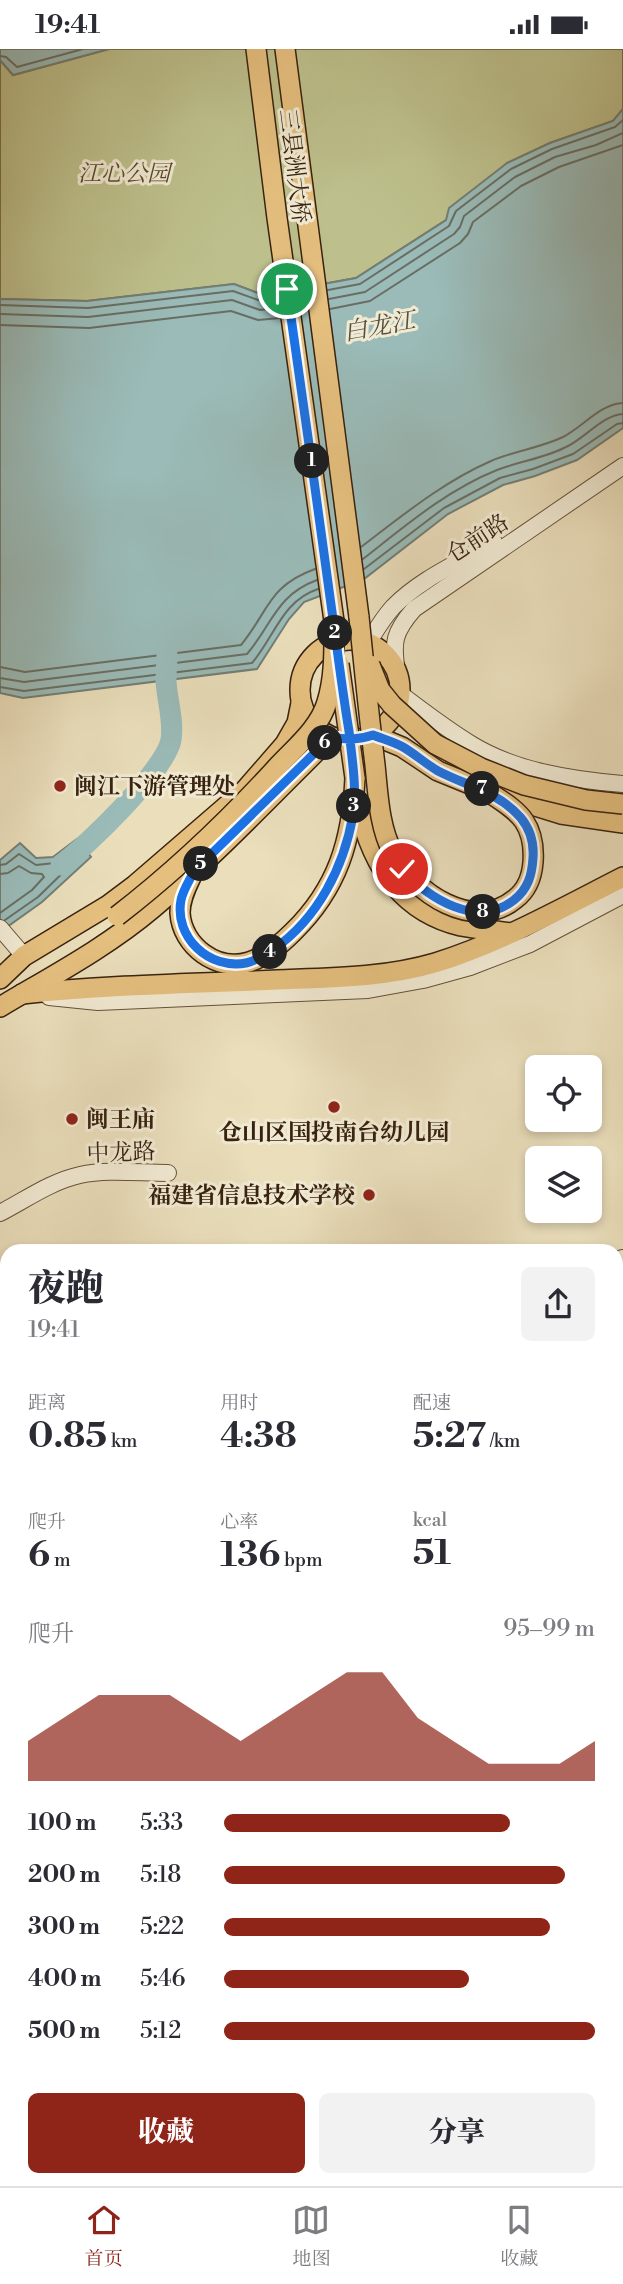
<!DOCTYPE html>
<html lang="zh">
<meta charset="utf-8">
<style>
:root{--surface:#fff;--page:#f2f2f3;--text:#2b2b33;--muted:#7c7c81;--line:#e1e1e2;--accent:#8f2418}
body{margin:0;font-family:"Libre Bodoni","Noto Serif SC",serif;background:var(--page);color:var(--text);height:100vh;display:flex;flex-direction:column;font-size:26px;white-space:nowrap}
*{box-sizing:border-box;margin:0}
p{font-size:23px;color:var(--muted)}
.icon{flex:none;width:38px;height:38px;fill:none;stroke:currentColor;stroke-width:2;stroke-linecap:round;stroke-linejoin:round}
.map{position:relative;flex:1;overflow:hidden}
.panel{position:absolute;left:0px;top:1195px;width:623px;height:943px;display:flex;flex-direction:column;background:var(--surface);border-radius:21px 21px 0 0;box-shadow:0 4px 10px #0003}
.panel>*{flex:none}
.controls{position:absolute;left:525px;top:1006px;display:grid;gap:14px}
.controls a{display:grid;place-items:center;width:77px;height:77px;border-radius:10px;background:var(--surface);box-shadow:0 4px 10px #0003;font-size:35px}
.pin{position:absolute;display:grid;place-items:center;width:60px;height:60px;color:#fff;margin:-30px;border:4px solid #fff;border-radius:50%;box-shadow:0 2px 7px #0007}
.km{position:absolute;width:35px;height:35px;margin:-18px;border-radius:50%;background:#222;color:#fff;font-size:19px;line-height:35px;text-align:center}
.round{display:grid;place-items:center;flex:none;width:74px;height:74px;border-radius:10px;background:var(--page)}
.head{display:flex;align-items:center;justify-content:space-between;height:119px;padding:0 28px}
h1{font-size:38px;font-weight:800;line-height:52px}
.metrics{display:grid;grid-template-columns:repeat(3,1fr);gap:10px;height:119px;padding:7px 28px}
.metrics div{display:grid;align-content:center}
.metrics b{font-size:35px;font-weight:800}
.metrics small{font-size:19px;font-weight:400}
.metrics p{font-size:19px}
.chart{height:196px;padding:14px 28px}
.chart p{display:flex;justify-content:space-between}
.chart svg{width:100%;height:126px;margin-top:7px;fill:var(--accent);opacity:.7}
.action{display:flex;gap:14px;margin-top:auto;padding:14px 28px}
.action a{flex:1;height:80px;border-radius:10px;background:var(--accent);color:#fff;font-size:28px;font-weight:800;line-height:80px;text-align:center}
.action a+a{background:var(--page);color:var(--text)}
ul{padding:0 28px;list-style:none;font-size:23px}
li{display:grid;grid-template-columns:112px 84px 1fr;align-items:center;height:52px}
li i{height:18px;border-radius:9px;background:var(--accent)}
.status{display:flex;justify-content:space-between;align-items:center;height:49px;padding:0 35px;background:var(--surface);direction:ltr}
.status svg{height:19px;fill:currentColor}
.tabs{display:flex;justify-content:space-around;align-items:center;height:98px;border-top:2px solid var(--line);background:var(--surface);font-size:19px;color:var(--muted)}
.tabs a{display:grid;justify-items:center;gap:4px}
.tabs .active{color:var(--accent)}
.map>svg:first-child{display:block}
</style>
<div class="status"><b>19:41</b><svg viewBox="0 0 49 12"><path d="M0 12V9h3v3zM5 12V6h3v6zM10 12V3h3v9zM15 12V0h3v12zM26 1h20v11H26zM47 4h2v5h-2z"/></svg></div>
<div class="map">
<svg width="623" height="2137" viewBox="0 0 623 2137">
<rect width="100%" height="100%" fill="#eadebb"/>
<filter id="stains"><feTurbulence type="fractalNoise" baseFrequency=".00286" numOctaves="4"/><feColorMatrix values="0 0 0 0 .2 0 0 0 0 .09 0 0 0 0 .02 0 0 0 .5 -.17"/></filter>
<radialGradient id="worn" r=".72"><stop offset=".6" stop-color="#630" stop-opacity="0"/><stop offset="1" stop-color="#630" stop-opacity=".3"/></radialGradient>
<!-- green -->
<g fill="#bdc08c" stroke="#7a714e" stroke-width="2">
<path d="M109 0H623V60L613 72 550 94 507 114 446 171 356 229 263 246 234 235 87 252 0 250V11L13 26Z"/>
<path d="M616 1473H623V1877L616 1880Z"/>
</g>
<!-- water -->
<g fill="#9abbb8" stroke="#737e74" stroke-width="2">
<path d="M0 0H109L13 26 0 11Z"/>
<path d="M623 60V379L577 411 535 427 503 436 448 465 364 530 304 553 289 570 257 620 23 649 0 644V250L87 252 234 235 263 246 356 229 446 171 449 159 507 114 550 94 613 72Z"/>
<path d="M77 790 91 808 42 853 0 883V811L20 794 36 809 53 808Z"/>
</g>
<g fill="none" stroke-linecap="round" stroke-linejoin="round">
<!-- shore -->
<g stroke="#696e64" stroke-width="2">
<path d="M0 7 6 8 17 18 83 0"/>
<path d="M328 241 360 235 449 177 456 162 511 120 552 100 615 78 623 71"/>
<path d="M329 250 365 243 454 185 460 178 464 167 515 128 555 108 596 96 623 84"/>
<path d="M0 256 88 259 233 242 261 252 277 250"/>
<path d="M330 260 370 252 460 194 468 185 473 173 521 137 559 118 623 96"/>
<path d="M0 265 88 268 232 251 260 261 278 259"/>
<path d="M0 276 89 279 231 262 258 271 280 269"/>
<path d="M361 498C403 466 443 433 491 412 514 402 540 399 563 388 583 378 600 355 623 354"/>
<path d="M363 510C405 477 447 441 497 421 520 412 546 409 568 397 586 388 603 366 623 365"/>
<path d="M364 520 444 459 500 429 533 420 573 405 617 375 623 374"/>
<path d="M0 618 25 623 241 596C269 562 268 537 315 520"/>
<path d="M0 629 24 633 247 605C272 576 276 546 317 531"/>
<path d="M0 638 24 642 252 614C275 587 282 552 318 540"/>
<path d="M0 816 6 815 19 805 36 816 55 814 74 801 80 807 38 848 5 871"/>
<path d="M0 825 8 824 19 817 31 824 42 825 44 828 32 841 0 864"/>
</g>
<!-- river -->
<path stroke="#9abbb8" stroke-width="21" d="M61 816C87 797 166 720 171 691 174 671 167 651 166 632 166 623 167 614 167 605"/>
<!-- minor casing -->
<g stroke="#64513a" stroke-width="18">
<g id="minor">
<path d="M368 594C376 581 383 569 393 558 420 530 460 513 494 493"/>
<path d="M397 623C392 593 394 583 414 560L623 417"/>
<path d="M399 644C423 662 446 680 471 695 515 722 572 731 623 735"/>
<path d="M0 879 24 907"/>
<path d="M49 948 98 953 368 941 423 931 470 918 530 895 623 846"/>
<path d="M0 1164C25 1151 52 1132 80 1126 107 1120 139 1124 168 1124"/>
<path d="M616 1211 623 1209"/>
<path d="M419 2137 422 2132"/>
</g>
</g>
<!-- major casing -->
<g stroke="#38220f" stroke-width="22">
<g id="major">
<path d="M256 0 277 169 334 572"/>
<path d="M285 0 359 568"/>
<circle cx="350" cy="641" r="50"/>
<path d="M373 686 402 698 438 722 487 742 561 765 623 774"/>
<path d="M358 754C370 812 398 862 461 877 476 880 493 881 510 884"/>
<path d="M191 828C185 840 180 851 180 864 182 897 217 923 249 913 267 907 280 896 293 883 338 839 352 791 355 729"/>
<path d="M0 930 24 907 107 857 135 836 245 741 285 695 297 674 301 654"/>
<path d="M22 945C108 936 191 935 277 931 329 929 384 929 435 914 500 894 562 859 623 828"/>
<path d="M0 958C52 927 107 898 153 859 216 806 273 745 331 688"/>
</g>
</g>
<!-- minor -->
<use href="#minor" stroke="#f1ead3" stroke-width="16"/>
<!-- major -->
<use href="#major" stroke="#e5bf7e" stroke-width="19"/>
<!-- major-bridge casing -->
<g stroke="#38220f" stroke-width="22" stroke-linecap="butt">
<g id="major-bridge">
<path d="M359 568C364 618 369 667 375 716 378 745 379 778 393 804 414 844 474 884 515 850 527 841 532 827 533 813 534 799 532 784 524 772 515 759 500 751 487 742"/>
<path d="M339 615 355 729"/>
<path d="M370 616 380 641 392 656 435 695 481 719 524 736 586 751 623 755"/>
<path d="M117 867C178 820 227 773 279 716 296 698 320 678 327 653 335 627 334 599 334 572"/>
</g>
</g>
<!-- major-bridge -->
<use href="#major-bridge" stroke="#e5bf7e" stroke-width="19"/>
</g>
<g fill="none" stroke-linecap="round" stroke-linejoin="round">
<!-- route casing -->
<g stroke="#fff" stroke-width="14">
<path id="route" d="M287 240C304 357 320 475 336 592 340 622 344 652 349 682 352 710 357 738 353 766 344 818 318 869 274 900 266 905 256 912 246 914 209 921 174 888 181 851 183 841 190 831 194 822L331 688C347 691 358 691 373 686 383 690 394 693 403 698 415 705 426 715 438 722 467 737 499 743 521 769 530 780 534 795 533 809 532 826 528 840 514 851 477 880 429 850 402 820"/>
</g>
<!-- route -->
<use href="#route" stroke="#1a73e8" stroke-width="9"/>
</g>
<!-- markers -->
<g fill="#8f2418" stroke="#f1ead3" stroke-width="2.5">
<circle cx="60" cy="737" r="7"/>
<circle cx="334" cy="1058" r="7"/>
<circle cx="72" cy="1070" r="7"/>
<circle cx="369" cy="1146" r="7"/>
</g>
<g text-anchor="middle" stroke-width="6" stroke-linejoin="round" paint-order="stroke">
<!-- street labels -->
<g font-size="23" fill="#38220f" stroke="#f1ead3">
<text transform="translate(295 117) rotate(83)" y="8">三县洲大桥</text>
<text transform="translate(477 489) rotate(-33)" y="8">仓前路</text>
<text transform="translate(121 1103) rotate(-2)" y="8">中龙路</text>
</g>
<!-- park labels -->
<g font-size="23" font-style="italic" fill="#594a2e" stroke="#f1ead3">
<text x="124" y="132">江心公园</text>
</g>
<!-- poi labels -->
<g font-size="23" font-weight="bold" fill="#38220f" stroke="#f1ead3" text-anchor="start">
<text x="74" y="745">闽江下游管理处</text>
<text x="86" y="1078">闽王庙</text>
<text x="334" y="1091" text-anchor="middle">仓山区国投南台幼儿园</text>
<text x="355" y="1154" text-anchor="end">福建省信息技术学校</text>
</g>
<!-- water labels -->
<g font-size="24" font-style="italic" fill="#555042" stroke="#f1ead3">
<text transform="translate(379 277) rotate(-10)" y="8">白龙江</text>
</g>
</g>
<rect width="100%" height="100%" filter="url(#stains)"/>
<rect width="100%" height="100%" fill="url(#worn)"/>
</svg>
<div class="controls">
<a><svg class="icon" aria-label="locate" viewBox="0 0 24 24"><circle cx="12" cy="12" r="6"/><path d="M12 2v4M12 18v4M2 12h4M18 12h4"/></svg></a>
<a><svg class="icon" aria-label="layers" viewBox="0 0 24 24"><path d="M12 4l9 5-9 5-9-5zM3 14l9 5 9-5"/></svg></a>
</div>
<div class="pin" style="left:287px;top:240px;background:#1e9e55"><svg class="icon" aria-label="arrive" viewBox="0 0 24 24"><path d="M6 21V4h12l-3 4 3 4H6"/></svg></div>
<div class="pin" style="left:402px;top:820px;background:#d93025"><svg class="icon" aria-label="check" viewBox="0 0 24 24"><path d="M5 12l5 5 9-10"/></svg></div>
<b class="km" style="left:312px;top:412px">1</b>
<b class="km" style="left:335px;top:584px">2</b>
<b class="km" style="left:354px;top:757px">3</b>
<b class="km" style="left:270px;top:903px">4</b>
<b class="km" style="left:201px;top:815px">5</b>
<b class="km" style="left:325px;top:694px">6</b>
<b class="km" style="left:482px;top:740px">7</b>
<b class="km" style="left:483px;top:863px">8</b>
<section class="panel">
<div class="head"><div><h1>夜跑</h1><p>19:41</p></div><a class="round"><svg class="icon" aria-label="share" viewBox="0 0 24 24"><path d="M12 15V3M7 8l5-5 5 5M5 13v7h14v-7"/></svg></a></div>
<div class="metrics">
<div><p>距离</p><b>0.85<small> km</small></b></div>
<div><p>用时</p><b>4:38</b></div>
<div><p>配速</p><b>5:27<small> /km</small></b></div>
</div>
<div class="metrics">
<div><p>爬升</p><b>6<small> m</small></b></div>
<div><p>心率</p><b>136<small> bpm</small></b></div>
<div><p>kcal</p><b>51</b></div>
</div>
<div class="chart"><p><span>爬升</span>95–99 m</p>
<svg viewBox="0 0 160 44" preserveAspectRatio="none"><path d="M0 44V30L10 22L20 14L30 14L40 14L50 22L60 30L70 22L80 14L90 6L100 6L110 22L120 30L130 38L140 38L150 38L160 30V44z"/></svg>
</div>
<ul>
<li><b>100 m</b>5:33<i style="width:77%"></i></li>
<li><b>200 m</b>5:18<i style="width:92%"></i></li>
<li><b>300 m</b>5:22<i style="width:88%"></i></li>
<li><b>400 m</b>5:46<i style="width:66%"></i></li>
<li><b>500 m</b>5:12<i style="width:100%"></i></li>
</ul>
<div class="action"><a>收藏</a><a>分享</a></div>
</section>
</div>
<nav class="tabs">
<a class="active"><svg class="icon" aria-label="home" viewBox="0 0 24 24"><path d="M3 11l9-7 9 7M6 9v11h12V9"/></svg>首页</a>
<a><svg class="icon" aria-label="map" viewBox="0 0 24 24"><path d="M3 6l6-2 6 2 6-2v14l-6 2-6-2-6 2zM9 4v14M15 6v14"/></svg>地图</a>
<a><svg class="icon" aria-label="saved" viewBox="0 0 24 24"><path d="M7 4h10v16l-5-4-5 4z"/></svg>收藏</a>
</nav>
